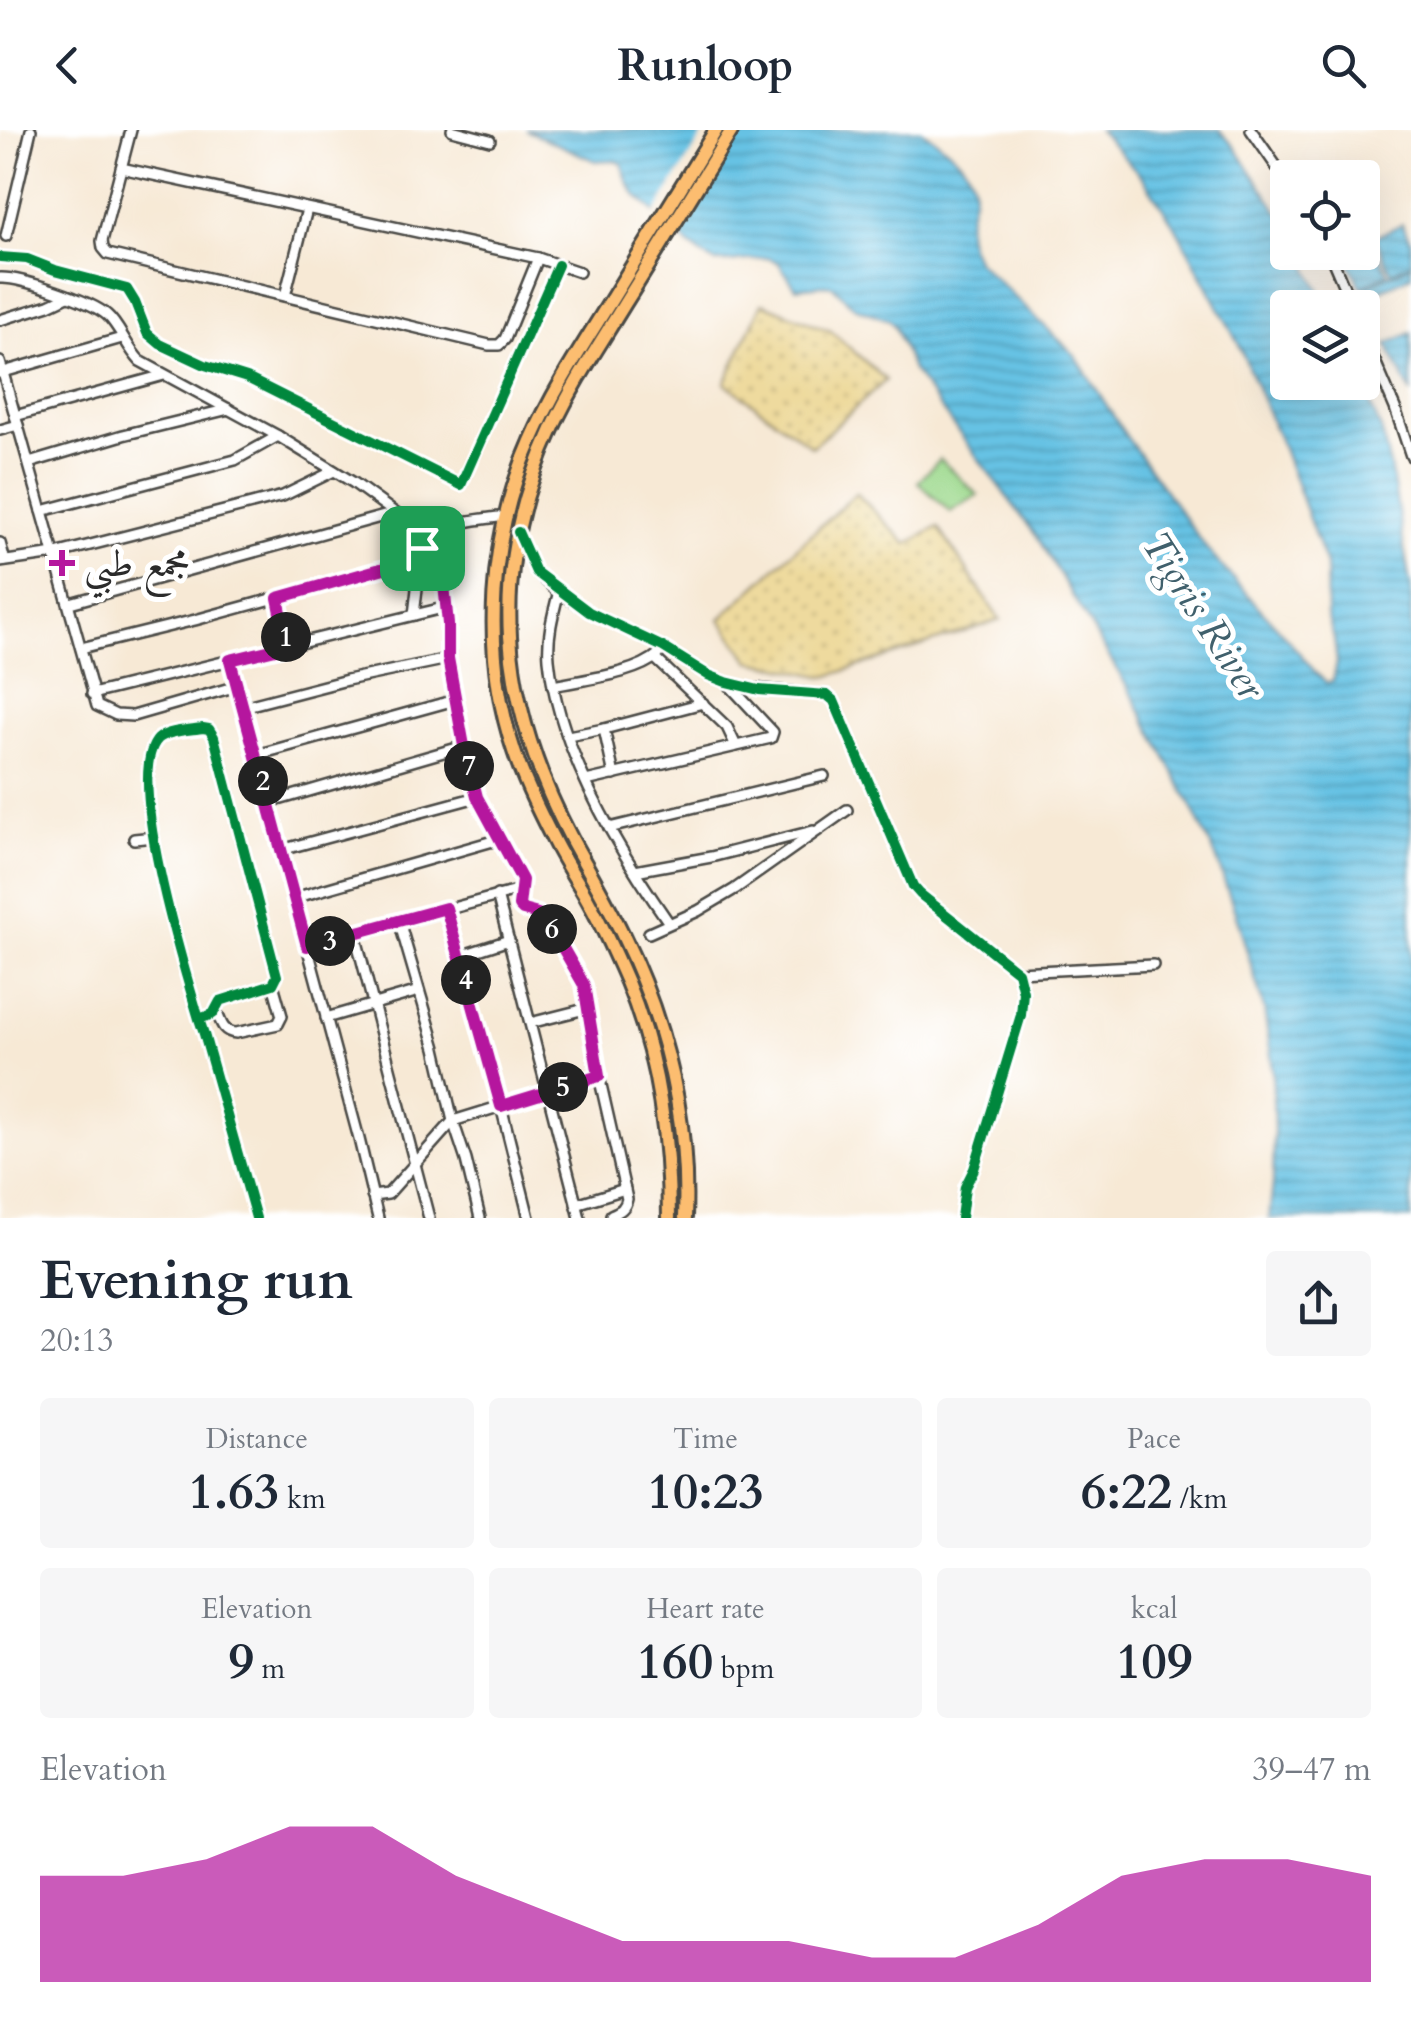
<!DOCTYPE html>
<meta charset="utf-8">
<style>
:root{--surface:#fff;--page:#f6f6f7;--text:#1f2937;--muted:#747a83;--accent:#b5179e}
body{margin:0;font-family:Cardo,Amiri,serif;background:var(--page);color:var(--text);height:100vh;display:flex;flex-direction:column;font-size:38px;white-space:nowrap}
*{box-sizing:border-box;margin:0}
p{font-size:32px;color:var(--muted)}
.icon{flex:none;width:55px;height:55px;fill:none;stroke:currentColor;stroke-width:2;stroke-linecap:round;stroke-linejoin:round}
.map{position:relative;height:1088px;overflow:hidden}
.details{display:flex;flex-direction:column;background:var(--surface);flex:1}
.details>*{flex:none}
.controls{position:absolute;left:1270px;top:30px;display:grid;gap:20px}
.controls a{display:grid;place-items:center;width:110px;height:110px;border-radius:10px;background:var(--surface);box-shadow:0 10px 40px #0002;font-size:50px}
.pin{position:absolute;display:grid;place-items:center;width:85px;height:85px;color:#fff;margin:-42px;border-radius:20px;box-shadow:0 5px 15px #0006}
.km{position:absolute;width:50px;height:50px;margin:-25px;border-radius:50%;background:#222;color:#fff;font-size:28px;line-height:50px;text-align:center}
.round{display:grid;place-items:center;flex:none;width:105px;height:105px;border-radius:10px;background:var(--page)}
.headline{display:flex;align-items:center;justify-content:space-between;height:170px;padding:0 40px}
h1{font-size:55px;font-weight:600;line-height:75px}
.stats{display:grid;grid-template-columns:repeat(3,1fr);gap:15px;height:170px;padding:10px 40px}
.stats div{display:grid;align-content:center;border-radius:10px;background:var(--page);text-align:center}
.stats b{font-size:50px;font-weight:600}
.stats small{font-size:28px;font-weight:400}
.stats p{font-size:28px}
.chart{height:280px;padding:20px 40px}
.chart p{display:flex;justify-content:space-between}
.chart svg{width:100%;height:180px;margin-top:10px;fill:var(--accent);opacity:.7}
header{display:flex;justify-content:space-between;align-items:center;height:130px;padding:0 40px;background:var(--surface);font-size:45px;font-weight:600}
.map>svg:first-child{display:block}
</style>
<header><svg class="icon" aria-label="back" viewBox="0 0 24 24"><path d="M15 5l-7 7 7 7"/></svg>Runloop<svg class="icon" aria-label="search" viewBox="0 0 24 24"><circle cx="10" cy="10" r="6"/><path d="M15 15l6 6"/></svg></header>
<div class="map">
<svg width="1411" height="1088" viewBox="0 0 1411 1088">
<defs>
<pattern id="sand-dots" width="8" height="8" patternUnits="userSpaceOnUse" patternTransform="scale(2.5)"><rect width="8" height="8" fill="#eeda9e"/><path d="M2 2h.1M6 6h.1" fill="none" stroke="#cb8" stroke-width="1.8" stroke-linecap="round"/></pattern>
<pattern id="water-rules" width="6" height="5" patternUnits="userSpaceOnUse" patternTransform="scale(2.5)"><rect width="6" height="5" fill="#66c2e4"/><path d="M0 2.5h6" fill="none" stroke="#549eb9"/></pattern>
</defs>
<rect width="100%" height="100%" fill="#fff"/>
<filter id="ink" filterUnits="userSpaceOnUse"><feTurbulence type="fractalNoise" baseFrequency=".01" numOctaves="2"/><feDisplacementMap in="SourceGraphic" scale="20" xChannelSelector="R" yChannelSelector="G"/><feConvolveMatrix kernelMatrix="1 2 1 2 8 2 1 2 1" color-interpolation-filters="sRGB"/></filter>
<filter id="wash" filterUnits="userSpaceOnUse"><feTurbulence type="fractalNoise" baseFrequency=".0048" numOctaves="4" result="noise"/><feDisplacementMap in="SourceGraphic" scale="40" xChannelSelector="R" yChannelSelector="G"/><feGaussianBlur stdDeviation="2.25" result="paint"/><feColorMatrix in="noise" values="0 0 0 0 0 0 0 0 0 0 0 0 0 0 0 0 0 1.4 0 .05"/><feComposite in="paint" operator="in"/></filter>
<g filter="url(#wash)">
<rect width="100%" height="100%" fill="#f7e9d5"/>
<!-- sand -->
<g fill="url(#sand-dots)" stroke="#8c8264" stroke-width="2.5">
<path d="M762 173 831 201 886 250 812 317 725 253Z"/>
<path d="M856 363 907 414 938 397 1000 490 826 547 750 531 720 489Z"/>
</g>
<!-- green -->
<path fill="#9dd98d" stroke="#64825c" stroke-width="2.5" d="M940 329 978 365 950 382 918 352Z"/>
<!-- water -->
<g fill="url(#water-rules)" stroke="#487688" stroke-width="2.5">
<path d="M526 0H921C942 14 980 38 973 68 966 95 963 104 977 131L1075 225 1126 306 1209 422 1284 505 1318 545 1327 553 1333 551 1337 532 1334 509 1327 485 1326 435 1284 321 1239 215 1176 98 1144 49 1099 0H1219L1234 16 1284 90 1287 96 1288 122 1301 123 1328 177 1288 178V252L1361 253 1382 302 1393 350 1411 460V1088H1269L1273 1054 1274 1000 1272 932 1264 879 1238 791 1216 727 1189 671 1134 568 1037 407 912 240 895 197 889 190 854 177 833 156 824 155 796 158 778 132 768 128 728 132H715L704 126 687 113 635 64 627 51 622 34 614 30 595 31Z"/>
<path d="M1402 94 1411 112V133L1391 142 1375 107Z"/>
<path d="M1371 109 1388 144 1361 157 1344 123 1362 122 1363 113Z"/>
<path d="M1411 135V146L1368 166 1364 157Z"/>
<path d="M1411 203V264L1387 214Z"/>
</g>
<!-- pier -->
<path fill="#f7e9d5" d="M706 0H742L675 108 652 88Z"/>
</g>
<g filter="url(#ink)">
<g fill="none" stroke-linecap="round" stroke-linejoin="round">
<!-- minor casing -->
<g stroke="#4a4844" stroke-width="14">
<g id="minor">
<path d="M131 0 102 111 103 118 108 124 489 215H499L505 209 538 128"/>
<path d="M452 0 490 10"/>
<path d="M1251 0 1288 53"/>
<path d="M121 38 538 128 579 142"/>
<path d="M6 106 31 0"/>
<path d="M1329 122 1353 178"/>
<path d="M0 127 27 129 55 140 127 159 135 172 147 203 160 214 205 235 247 248 461 355 558 135"/>
<path d="M0 148C21 147 91 171 107 185 119 195 127 218 140 231L278 306 354 353 395 383 431 405"/>
<path d="M285 166 307 79"/>
<path d="M0 190 49 175 68 166"/>
<path d="M1362 201 1395 278 1411 326"/>
<path d="M0 232 97 576 116 585 133 586 237 556"/>
<path d="M0 243 122 208"/>
<path d="M15 286 164 245"/>
<path d="M0 300 18 295"/>
<path d="M29 333 123 305 229 279"/>
<path d="M42 381 235 330 278 306"/>
<path d="M519 404 536 442 555 459 589 482 663 517 708 545 742 557 827 565 834 571 913 756 920 764 1018 842 1023 862 1021 885 974 1039 965 1057 961 1088"/>
<path d="M0 413 5 431"/>
<path d="M409 431 417 459 414 485"/>
<path d="M0 432 55 424 283 366 334 341"/>
<path d="M559 461C553 484 547 506 549 529 558 619 618 720 669 793"/>
<path d="M278 469 288 516"/>
<path d="M70 473 395 383"/>
<path d="M81 518 195 490 393 436C417 428 414 422 430 407 447 391 485 389 507 386"/>
<path d="M655 528 727 597 736 616"/>
<path d="M448 529 464 616 477 667 521 750 519 776 523 779 538 784 548 792 584 855 599 946 627 1069C625 1079 620 1081 611 1085"/>
<path d="M230 530 359 1009 378 1088"/>
<path d="M553 556C584 549 635 545 659 524"/>
<path d="M92 564 447 477"/>
<path d="M243 577 347 550 448 529V493L443 445 422 417"/>
<path d="M604 599 614 645"/>
<path d="M568 606 604 599 703 573"/>
<path d="M256 625 455 570"/>
<path d="M586 651 771 608 773 602 729 555"/>
<path d="M268 673 464 616"/>
<path d="M609 698 824 646"/>
<path d="M134 709 154 707"/>
<path d="M281 720 477 667"/>
<path d="M635 741 711 727 813 701"/>
<path d="M497 765 580 1088"/>
<path d="M294 768 500 709"/>
<path d="M446 778 501 976 529 1088"/>
<path d="M399 791 436 918 453 991 466 1030 480 1088"/>
<path d="M649 803 698 781 735 759 847 680"/>
<path d="M355 804 429 1088"/>
<path d="M307 817 520 760"/>
<path d="M460 826 509 810"/>
<path d="M1018 842 1153 835"/>
<path d="M216 880C221 892 222 902 236 903L278 894 282 886 273 854"/>
<path d="M326 888 419 861"/>
<path d="M199 889 213 884 220 871 273 854 277 846 214 607 209 599 203 598C191 600 167 600 158 609 124 644 185 842 199 889L204 904 256 1088"/>
<path d="M530 893 589 878"/>
<path d="M372 1066 388 1064 453 991 599 946"/>
<path d="M576 1074 625 1059"/>
</g>
</g>
<!-- highway casing -->
<g stroke="#4a4844" stroke-width="18">
<g id="highway">
<path d="M669 1088C669 1008 658 926 627 852 614 822 600 791 584 763 574 746 563 729 554 711 539 682 524 652 514 621 481 523 489 405 531 311 553 260 584 214 613 167 647 111 682 56 716 0"/>
<path d="M685 1088C689 988 666 893 622 803 607 772 589 741 572 710 499 572 486 442 553 297 573 254 600 214 625 173 661 116 696 58 732 0"/>
</g>
</g>
<!-- minor -->
<use href="#minor" stroke="#fff" stroke-width="9"/>
<!-- highway -->
<use href="#highway" stroke="#fcbd6f" stroke-width="12"/>
<!-- cycleway casing -->
<g stroke="#fff" stroke-width="16">
<g id="cycleway">
<path d="M0 127 27 129 55 140 127 159 135 172 147 203 160 214 205 235 247 248 461 355 558 135"/>
<path d="M518 402 536 442 589 482 663 517 708 545 726 552 759 560 827 565 834 571 913 756 920 764 1018 842 1023 862 1021 885 974 1039 965 1057 961 1088"/>
<path d="M199 889 213 884 220 871 273 854 277 846 214 607 209 599 203 598C191 600 167 600 158 609 124 644 185 842 199 889L204 904 256 1088"/>
</g>
</g>
<!-- cycleway -->
<use href="#cycleway" stroke="#00873e" stroke-width="10"/>
</g>
</g>
<g fill="none" stroke-linecap="round" stroke-linejoin="round" filter="url(#ink)">
<!-- route casing -->
<g stroke="#fff" stroke-width="20">
<path id="route" d="M422 418 443 445 448 494V528L464 616 477 667 522 750 519 776 523 780 538 784 548 792 584 855 599 946 501 976 446 778 307 816 230 530 288 516 278 468 409 431Z"/>
</g>
<!-- route -->
<use href="#route" stroke="#b5179e" stroke-width="12"/>
</g>
<!-- markers -->
<path fill="#b5179e" stroke="#fff" stroke-width="4" d="M57 418h10v10h10v10h-10v10h-10v-10h-10v-10h10z"/>
<g text-anchor="middle" stroke-width="10" stroke-linejoin="round" paint-order="stroke">
<!-- poi labels -->
<g font-size="38" fill="#2b2b2b" stroke="#fff" text-anchor="start">
<text x="84" y="446">مجمع طبي</text>
</g>
<!-- water labels -->
<g font-size="40" font-style="italic" fill="#40606c" stroke="#fff">
<text transform="translate(1204 485) rotate(57)" y="14">Tigris River</text>
</g>
</g>
</svg>
<div class="controls">
<a><svg class="icon" aria-label="locate" viewBox="0 0 24 24"><circle cx="12" cy="12" r="6"/><path d="M12 2v4M12 18v4M2 12h4M18 12h4"/></svg></a>
<a><svg class="icon" aria-label="layers" viewBox="0 0 24 24"><path d="M12 4l9 5-9 5-9-5zM3 14l9 5 9-5"/></svg></a>
</div>
<div class="pin" style="left:422px;top:418px;background:#1e9e55"><svg class="icon" aria-label="arrive" viewBox="0 0 24 24"><path d="M6 21V4h12l-3 4 3 4H6"/></svg></div>
<b class="km" style="left:286px;top:507px">1</b>
<b class="km" style="left:263px;top:651px">2</b>
<b class="km" style="left:330px;top:811px">3</b>
<b class="km" style="left:466px;top:850px">4</b>
<b class="km" style="left:563px;top:957px">5</b>
<b class="km" style="left:552px;top:799px">6</b>
<b class="km" style="left:469px;top:636px">7</b>
</div>
<section class="details">
<div class="headline"><div><h1>Evening run</h1><p>20:13</p></div><a class="round"><svg class="icon" aria-label="share" viewBox="0 0 24 24"><path d="M12 15V3M7 8l5-5 5 5M5 13v7h14v-7"/></svg></a></div>
<div class="stats">
<div><p>Distance</p><b>1.63<small> km</small></b></div>
<div><p>Time</p><b>10:23</b></div>
<div><p>Pace</p><b>6:22<small> /km</small></b></div>
</div>
<div class="stats">
<div><p>Elevation</p><b>9<small> m</small></b></div>
<div><p>Heart rate</p><b>160<small> bpm</small></b></div>
<div><p>kcal</p><b>109</b></div>
</div>
<div class="chart"><p><span>Elevation</span>39–47 m</p>
<svg viewBox="0 0 160 44" preserveAspectRatio="none"><path d="M0 44V18L10 18L20 14L30 6L40 6L50 18L60 26L70 34L80 34L90 34L100 38L110 38L120 30L130 18L140 14L150 14L160 18V44z"/></svg>
</div>
</section>
